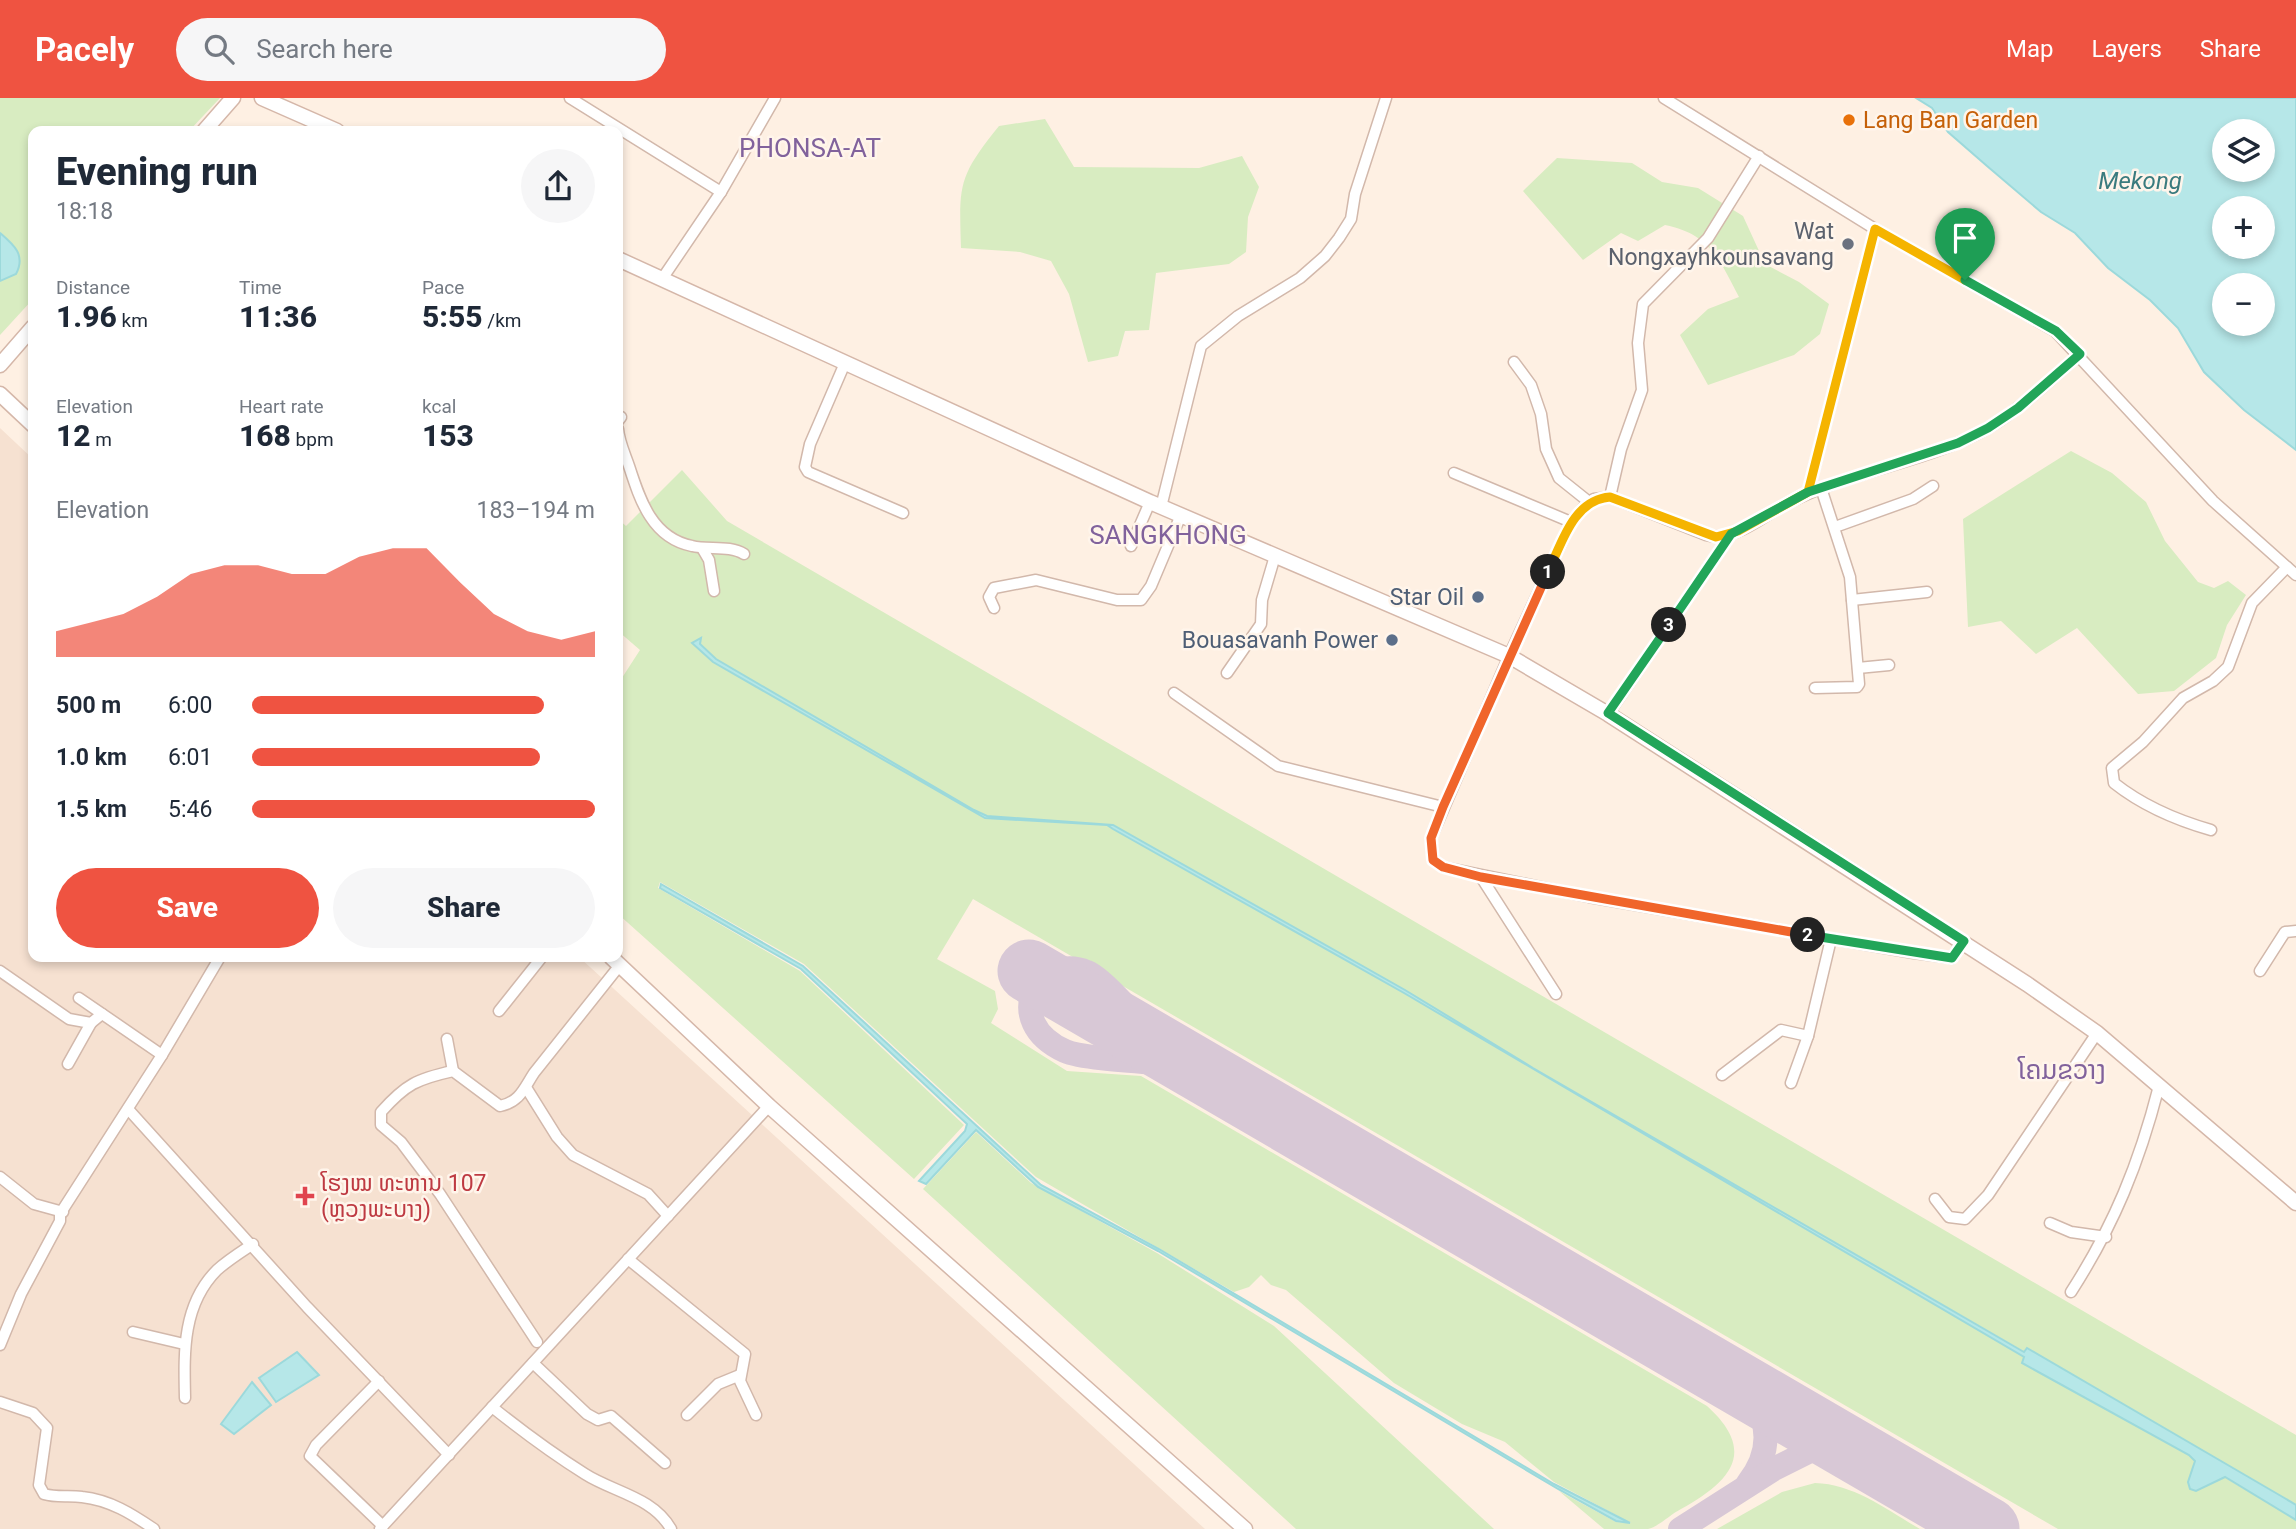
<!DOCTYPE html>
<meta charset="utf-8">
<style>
:root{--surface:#fff;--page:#f6f6f7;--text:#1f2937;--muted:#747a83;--accent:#ef5341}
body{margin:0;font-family:Roboto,"Noto Sans Lao",sans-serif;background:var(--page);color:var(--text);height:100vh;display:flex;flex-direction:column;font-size:26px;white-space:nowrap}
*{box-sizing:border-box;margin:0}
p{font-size:23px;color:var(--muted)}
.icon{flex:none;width:38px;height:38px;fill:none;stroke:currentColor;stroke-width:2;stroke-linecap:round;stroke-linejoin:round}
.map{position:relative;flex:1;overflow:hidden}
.drawer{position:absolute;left:28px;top:28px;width:595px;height:836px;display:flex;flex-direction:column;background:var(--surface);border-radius:14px;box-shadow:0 4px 10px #0003}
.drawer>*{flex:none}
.controls{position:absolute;left:2212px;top:21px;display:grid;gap:14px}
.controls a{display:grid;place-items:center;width:63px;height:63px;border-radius:50%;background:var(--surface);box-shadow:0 4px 10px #0003;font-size:35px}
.pin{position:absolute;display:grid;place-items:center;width:60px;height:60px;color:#fff;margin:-72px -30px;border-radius:50% 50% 50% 0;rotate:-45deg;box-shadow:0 0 7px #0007}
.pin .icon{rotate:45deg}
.km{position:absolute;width:35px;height:35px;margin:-18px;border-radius:50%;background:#222;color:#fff;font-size:19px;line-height:35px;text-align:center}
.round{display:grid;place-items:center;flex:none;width:74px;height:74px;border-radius:37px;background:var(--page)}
.summary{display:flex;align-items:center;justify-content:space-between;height:119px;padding:0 28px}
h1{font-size:38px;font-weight:800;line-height:52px}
.figures{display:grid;grid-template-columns:repeat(3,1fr);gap:10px;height:119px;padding:7px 28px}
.figures div{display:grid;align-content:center}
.figures b{font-size:30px;font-weight:800}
.figures small{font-size:19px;font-weight:400}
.figures p{font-size:19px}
.chart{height:196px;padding:14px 28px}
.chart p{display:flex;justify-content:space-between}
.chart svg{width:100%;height:126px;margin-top:7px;fill:var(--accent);opacity:.7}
.action{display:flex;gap:14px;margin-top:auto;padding:14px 28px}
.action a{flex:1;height:80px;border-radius:42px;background:var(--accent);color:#fff;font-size:28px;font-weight:800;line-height:80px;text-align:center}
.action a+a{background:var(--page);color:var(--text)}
ul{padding:0 28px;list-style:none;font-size:23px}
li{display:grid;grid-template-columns:112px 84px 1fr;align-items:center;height:52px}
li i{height:18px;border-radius:9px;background:var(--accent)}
header{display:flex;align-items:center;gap:42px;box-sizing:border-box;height:98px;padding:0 35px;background:var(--accent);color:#fff}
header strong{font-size:33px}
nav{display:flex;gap:38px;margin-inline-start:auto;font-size:24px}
.search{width:490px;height:63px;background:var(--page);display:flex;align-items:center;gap:18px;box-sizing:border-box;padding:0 24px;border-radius:38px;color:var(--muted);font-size:26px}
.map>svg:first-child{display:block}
</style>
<header>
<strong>Pacely</strong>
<div class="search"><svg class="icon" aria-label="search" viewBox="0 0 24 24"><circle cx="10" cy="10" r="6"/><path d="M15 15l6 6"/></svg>Search here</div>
<nav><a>Map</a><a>Layers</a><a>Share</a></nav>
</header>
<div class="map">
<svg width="2296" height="1431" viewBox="0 0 2296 1431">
<rect width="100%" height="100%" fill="#fef0e3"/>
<!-- residential -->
<path fill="#f6e1d1" d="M0 330 33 361V859H579L1205 1431H0Z"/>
<!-- green -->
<g fill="#d8ecc1">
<path d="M0 0H220L189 33H33V201L0 237Z"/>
<path d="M1045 21 1074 69 1199 70 1242 58 1259 89 1248 119 1246 154 1229 166 1156 175 1149 232 1125 233 1118 258 1088 264 1069 196 1051 163 1020 154 961 150C959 86 958 79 999 28Z"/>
<path d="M1557 60 1632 65 1662 84 1698 90 1743 118 1765 166 1799 184 1829 206 1820 236 1794 257 1708 287 1680 237 1708 211 1739 199C1719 161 1710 136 1665 127L1638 143 1621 135 1583 162 1523 93Z"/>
<path d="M2071 353 2112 375 2146 404 2165 443 2198 484 2214 490 2228 483 2246 497 2227 527 2216 560 2174 593 2138 596 2077 530 2036 556 2001 523 1968 529 1963 421Z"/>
<path d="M682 372 727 423 2296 1337V1407L2027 1251 2025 1254 1533 970 1405 892 1113 727 987 718 974 712 778 599 716 561 700 546V541L692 545 713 564 985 720 1107 727 1113 731 1404 895 2024 1259 2023 1265 2189 1357 2195 1363 2192 1370 2196 1393 2224 1379 2296 1422V1431H2058L973 801 937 861 995 893 998 911 991 925 1067 973 1141 978 1707 1308C1759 1355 1729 1384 1681 1411 1671 1416 1658 1429 1648 1431 1635 1431 1618 1431 1604 1431L1559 1393 1616 1424 1631 1425 1554 1384 1505 1344 1462 1326 1394 1285 1286 1192 1271 1187 1261 1177 1249 1189 1234 1194 1036 1079 804 866 660 784 658 790 800 873 964 1027 914 1081 618 816V586L640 552 618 533V421L626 428Z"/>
<path d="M976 1034 1031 1085 1157 1155 1274 1228 1494 1431H1296L923 1091Z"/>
<path d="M1815 1385C1854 1386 1887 1412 1920 1431H1717L1782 1394Z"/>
</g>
<!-- water -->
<g fill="#b6e7e8" stroke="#9cd9db" stroke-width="2" fill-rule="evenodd">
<path d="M1916 0H2296V352L2244 312 2204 274 2178 230 2150 202 2108 170 2075 135 2041 114 1987 68 1948 34 1932 10ZM2224 33H2263V72H2224ZM2224 110H2263V149H2224ZM2263 187V226H2224V187Z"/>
<path d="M0 135C14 147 26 157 16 176L0 183Z"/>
<path d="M701 540 700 546 716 561 974 712 987 718 1113 727 1405 892 1533 970 2024 1254 2027 1250 2281 1398 2296 1407V1422L2225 1379 2196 1393 2190 1391 2188 1384 2195 1363 2189 1357 2022 1265 2024 1259 1404 895 1113 731 1107 727 985 720 713 564 692 545Z"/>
<path d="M661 786 803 868 1041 1087 1159 1151 1554 1386 1630 1425 1616 1423 1558 1391 1158 1153 1038 1089 976 1032 926 1086 919 1083 965 1033 967 1026 801 871 660 790Z"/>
<path d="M297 1254 319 1277 276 1304 259 1280Z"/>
<path d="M252 1284 271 1307 234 1336 221 1326Z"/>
</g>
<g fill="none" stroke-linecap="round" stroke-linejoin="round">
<!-- taxiway -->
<g stroke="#d8c8d6" stroke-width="24">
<path d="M1161 950C1147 932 1105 881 1087 874 1039 854 999 923 1065 953 1086 962 1155 964 1181 967L1199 971 1212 979"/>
<path d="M1748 1385C1772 1354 1770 1325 1750 1293"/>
<path d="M1680 1431 1774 1371 1834 1341"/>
</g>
<!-- runway -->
<path stroke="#d8c8d6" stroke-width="63" d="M1029 873 1988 1431"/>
<!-- street casing -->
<g stroke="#d2b8ab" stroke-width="13">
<g id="street">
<path d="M570 0 721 94"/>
<path d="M1664 0 1875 131 2055 233 2213 403 2296 477"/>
<path d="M662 181 721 94 775 0"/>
<path d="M1514 264 1531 287 1541 316 1546 351 1559 380 1589 404"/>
<path d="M845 265 810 346 805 369 808 374 903 415"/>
<path d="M618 323 621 319"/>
<path d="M618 331C619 344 625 356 629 368 640 402 652 440 692 448 708 452 730 447 744 456"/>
<path d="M1454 375 1571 424"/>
<path d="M1808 394 1875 131"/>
<path d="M1610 399 1621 351 1642 292 1638 245 1643 206 1708 140 1759 58"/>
<path d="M1161 409 1201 248 1238 218 1300 180 1325 158 1339 140 1351 121 1355 96 1386 0"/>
<path d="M1835 429 1913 401 1933 388"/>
<path d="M1131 448 1150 404"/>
<path d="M702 450 709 462 714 493"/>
<path d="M1852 502 1927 494"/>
<path d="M994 510 989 499 994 490 1036 482 1117 502H1141L1151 488 1181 417"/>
<path d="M1858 570 1889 567"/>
<path d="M1227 575 1261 526 1262 502 1275 458"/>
<path d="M1815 590 1857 589 1859 586 1850 479 1821 390"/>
<path d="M1174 595 1278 668 1443 709"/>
<path d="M1608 616 1731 436"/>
<path d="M2211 732C2176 722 2143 708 2114 685L2112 670 2143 644 2183 600 2213 583 2228 569 2252 505 2287 469"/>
<path d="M1481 779 1556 896"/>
<path d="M1963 843 1952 860 1914 855 1589 799 1443 769 1433 762 1431 740 1509 558 1571 424 1585 408 1594 401 1610 399 1706 437C1732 444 1758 422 1779 410 1845 373 1923 367 1988 330 2022 310 2050 282 2080 256"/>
<path d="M0 873 69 921 91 925 102 916"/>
<path d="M2260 873 2285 834 2296 833"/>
<path d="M79 900 162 957"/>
<path d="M499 913 542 859"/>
<path d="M447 941 453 973"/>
<path d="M68 966 91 925"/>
<path d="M1722 977 1781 932 1808 938"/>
<path d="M1791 985 1808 938 1831 841"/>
<path d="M527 991 557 1039 573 1057 648 1096 668 1118"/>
<path d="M128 1011 307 1209 449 1357"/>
<path d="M0 1079 34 1106 63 1114"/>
<path d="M1935 1101 1949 1119 1965 1121 1988 1097 2097 935"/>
<path d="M2050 1125 2071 1134 2106 1139"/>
<path d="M628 1161 745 1256 740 1283 756 1317"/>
<path d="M2071 1194C2114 1127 2139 1066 2159 988"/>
<path d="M133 1234 184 1246"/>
<path d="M537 1244 440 1096 401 1044 381 1027V1014C406 986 417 981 453 973L500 1008C520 1004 524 990 534 975L620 867"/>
<path d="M0 1247 21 1196 60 1123V1116L162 957 220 859"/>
<path d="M533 1265 587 1316 598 1322 611 1318 665 1365"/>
<path d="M379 1283 316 1347 310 1358 383 1428"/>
<path d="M185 1300C184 1255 182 1207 217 1172 228 1162 241 1154 253 1146"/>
<path d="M0 1304 33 1315 47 1330 39 1387 44 1396C57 1400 69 1397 82 1399 110 1402 132 1416 154 1431"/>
<path d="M492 1309C522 1333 553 1356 585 1376 613 1394 653 1399 671 1431"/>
<path d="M687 1317 718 1286 740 1277"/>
<path d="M380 1431 769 1008"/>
</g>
</g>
<!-- secondary casing -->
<g stroke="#d5b7a9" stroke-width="17">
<g id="secondary">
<path d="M262 0 337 33"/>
<path d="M204 33 233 0"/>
<path d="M618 161 1150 404 1509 558 1608 616 2027 886 2097 935 2296 1105"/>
<path d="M0 267 33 229"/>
<path d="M0 296 33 327"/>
<path d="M611 859 769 1008 1245 1431"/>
</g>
</g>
<!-- street -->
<use href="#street" stroke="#fff" stroke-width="10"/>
<!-- secondary -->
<use href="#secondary" stroke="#fff" stroke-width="14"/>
</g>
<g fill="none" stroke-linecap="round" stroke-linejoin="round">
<!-- split-1 casing -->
<g stroke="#fff" stroke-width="14">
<path id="split-1" d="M1548 474C1562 445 1573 402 1610 399L1716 439 1738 433 1808 394 1875 131 1965 182"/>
</g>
<!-- split-2 casing -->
<g stroke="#fff" stroke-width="14">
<path id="split-2" d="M1548 474 1443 709 1431 740 1433 762 1443 769 1481 779 1808 837"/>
</g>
<!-- split-3 casing -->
<g stroke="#fff" stroke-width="14">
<path id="split-3" d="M1669 527 1608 615 1964 843 1952 860 1808 837"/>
</g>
<!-- split-4 casing -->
<g stroke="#fff" stroke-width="14">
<path id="split-4" d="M1669 527 1731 436 1808 394 1958 345 1988 330 2018 310 2080 256 2056 233 1965 182"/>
</g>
<!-- split-1 -->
<use href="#split-1" stroke="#f5b400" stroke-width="9"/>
<!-- split-2 -->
<use href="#split-2" stroke="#f0652b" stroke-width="9"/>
<!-- split-3 -->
<use href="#split-3" stroke="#22a559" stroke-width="9"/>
<!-- split-4 -->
<use href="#split-4" stroke="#22a559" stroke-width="9"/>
</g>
<!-- markers -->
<circle fill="#e8710a" stroke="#fff5eb" stroke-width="2.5" cx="1849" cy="22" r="7"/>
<circle fill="#6b7280" stroke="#fff5eb" stroke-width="2.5" cx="1848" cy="146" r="7"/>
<g fill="#5c6f8a" stroke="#fff5eb" stroke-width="2.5">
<circle cx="1478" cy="499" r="7"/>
<circle cx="1392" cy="542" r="7"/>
</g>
<path fill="#e0444e" stroke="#fff5eb" stroke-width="2.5" d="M301.5 1087.5h7v7h7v7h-7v7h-7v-7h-7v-7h7z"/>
<g text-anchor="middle" stroke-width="5" stroke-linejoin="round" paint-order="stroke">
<!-- food labels -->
<g font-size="23" fill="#c56008" stroke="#fff5eb" text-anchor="start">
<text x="1863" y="30">Lang Ban Garden</text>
</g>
<!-- worship labels -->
<g font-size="23" fill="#5b616d" stroke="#fff5eb" text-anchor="end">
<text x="1834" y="141">Wat<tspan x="1834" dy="26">Nongxayhkounsavang</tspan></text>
</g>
<!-- service labels -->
<g font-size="23" fill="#4e5e75" stroke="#fff5eb" text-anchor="end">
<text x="1464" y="507">Star Oil</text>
<text x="1378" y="550">Bouasavanh Power</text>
</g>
<!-- health labels -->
<g font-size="23" fill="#be3a42" stroke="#fff5eb" text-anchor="start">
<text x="321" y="1093">ໂຮງໝ ທະຫານ 107<tspan x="321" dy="26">(ຫຼວງພະບາງ)</tspan></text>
</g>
<!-- water labels -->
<g font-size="24" font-style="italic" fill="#3a7b7e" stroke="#fff5eb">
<text x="2140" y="91">Mekong</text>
</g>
<!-- quarter labels -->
<g font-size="26" fill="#81629c" stroke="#fff5eb">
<text x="810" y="59">PHONSA-AT</text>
<text x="1168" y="446">SANGKHONG</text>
<text x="2062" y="981">ໂຄມຂວາງ</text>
</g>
</g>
</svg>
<div class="controls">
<a><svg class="icon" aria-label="layers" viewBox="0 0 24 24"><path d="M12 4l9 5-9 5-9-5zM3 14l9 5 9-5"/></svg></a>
<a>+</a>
<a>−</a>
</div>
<div class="pin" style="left:1965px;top:182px;background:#1e9e55"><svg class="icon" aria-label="arrive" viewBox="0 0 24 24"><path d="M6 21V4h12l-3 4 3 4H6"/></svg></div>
<b class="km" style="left:1548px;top:474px">1</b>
<b class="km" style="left:1808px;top:837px">2</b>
<b class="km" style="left:1669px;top:527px">3</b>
<section class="drawer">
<div class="summary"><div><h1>Evening run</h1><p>18:18</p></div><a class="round"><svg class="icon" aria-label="share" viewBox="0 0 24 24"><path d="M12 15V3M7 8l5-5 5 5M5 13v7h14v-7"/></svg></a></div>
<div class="figures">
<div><p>Distance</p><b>1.96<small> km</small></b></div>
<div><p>Time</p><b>11:36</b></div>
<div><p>Pace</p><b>5:55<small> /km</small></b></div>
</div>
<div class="figures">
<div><p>Elevation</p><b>12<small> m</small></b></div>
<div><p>Heart rate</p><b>168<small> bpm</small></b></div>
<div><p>kcal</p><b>153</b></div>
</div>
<div class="chart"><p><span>Elevation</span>183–194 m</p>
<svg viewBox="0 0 160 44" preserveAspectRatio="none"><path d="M0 44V35L10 32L20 29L30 23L40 15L50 12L60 12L70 15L80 15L90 9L100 6L110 6L120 18L130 29L140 35L150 38L160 35V44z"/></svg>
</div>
<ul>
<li><b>500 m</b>6:00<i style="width:85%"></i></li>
<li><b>1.0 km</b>6:01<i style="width:84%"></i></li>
<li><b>1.5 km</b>5:46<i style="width:100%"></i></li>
</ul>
<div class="action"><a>Save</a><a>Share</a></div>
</section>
</div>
